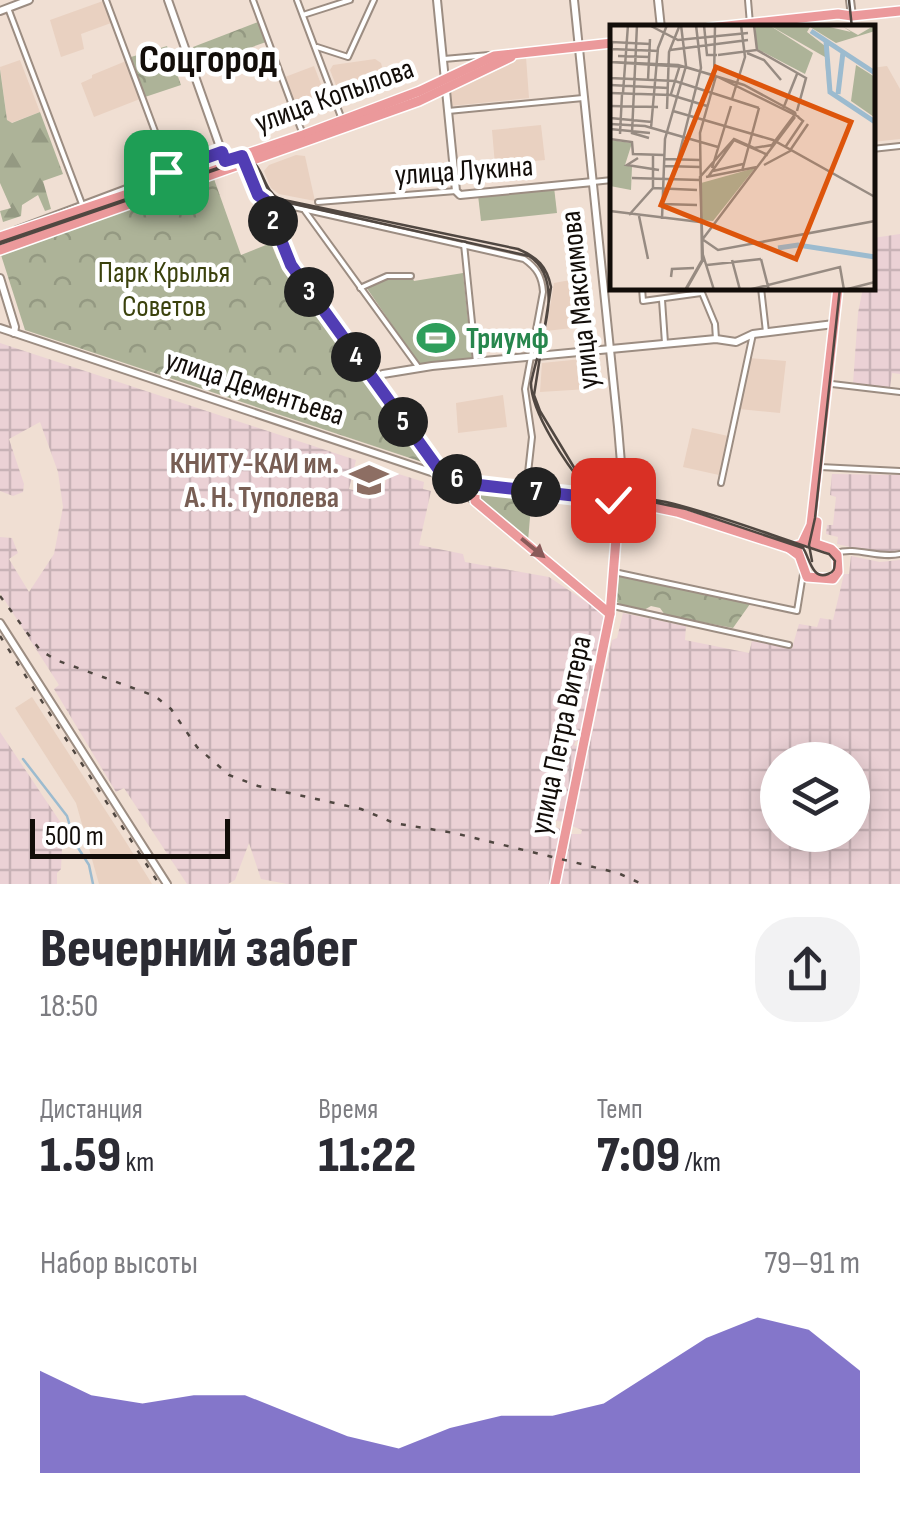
<!DOCTYPE html>
<html lang="ru">
<meta charset="utf-8">
<style>
:root{--surface:#fff;--page:#f2f2f3;--text:#2b2b33;--muted:#7c7c81;--accent:#513db4}
body{margin:0;font-family:"Sofia Sans Condensed",sans-serif;background:var(--page);color:var(--text);height:100vh;display:flex;flex-direction:column;font-size:38px;white-space:nowrap}
*{box-sizing:border-box;margin:0}
p{font-size:32px;color:var(--muted)}
.icon{flex:none;width:55px;height:55px;fill:none;stroke:currentColor;stroke-width:2;stroke-linecap:round;stroke-linejoin:round}
.map{position:relative;height:884px;overflow:hidden}
.panel{display:flex;flex-direction:column;background:var(--surface);flex:1}
.panel>*{flex:none}
.fabs{position:absolute;left:760px;top:742px;display:grid;gap:20px}
.fabs a{display:grid;place-items:center;width:110px;height:110px;border-radius:50%;background:var(--surface);box-shadow:0 5px 25px #0003;font-size:50px}
.scale{position:absolute;left:30px;bottom:25px;width:200px;box-sizing:border-box;padding-left:10px;border:5px solid #120d09;border-top:0;font-size:28px;line-height:35px;white-space:nowrap;color:#120d09;-webkit-text-stroke:8px #fff;paint-order:stroke}
.pin{position:absolute;display:grid;place-items:center;width:85px;height:85px;color:#fff;margin:-42px;border-radius:20px;box-shadow:0 5px 15px #0006}
.km{position:absolute;width:50px;height:50px;margin:-25px;border-radius:50%;background:#222;color:#fff;font-size:28px;line-height:50px;text-align:center}
.round{display:grid;place-items:center;flex:none;width:105px;height:105px;border-radius:40px;background:var(--page)}
.head{display:flex;align-items:center;justify-content:space-between;height:170px;padding:0 40px}
h1{font-size:55px;font-weight:800;line-height:75px}
.stats{display:grid;grid-template-columns:repeat(3,1fr);gap:15px;height:170px;padding:10px 40px}
.stats div{display:grid;align-content:center}
.stats b{font-size:50px;font-weight:800}
.stats small{font-size:28px;font-weight:400}
.stats p{font-size:28px}
.chart{height:280px;padding:20px 40px}
.chart p{display:flex;justify-content:space-between}
.chart svg{width:100%;height:180px;margin-top:10px;fill:var(--accent);opacity:.7}
.map>svg:first-child{display:block}
</style>
<div class="map">
<svg width="900" height="884" viewBox="0 0 900 884">
<defs>
<pattern id="industrial-grid" width="8" height="8" patternUnits="userSpaceOnUse" patternTransform="scale(2.5)"><rect width="8" height="8" fill="#ebd1d5"/><path d="M0 4h8M4 0v8" fill="none" stroke="#c8b2b6"/></pattern>
<pattern id="forest-firs" width="22" height="20" patternUnits="userSpaceOnUse" patternTransform="scale(2.5)"><rect width="22" height="20" fill="#adb398"/><path d="M5 1l3.5 6h-7zM16 11l3.5 6h-7z" fill="#949982"/></pattern>
<pattern id="park-crowns" width="20" height="18" patternUnits="userSpaceOnUse" patternTransform="scale(2.5)"><rect width="20" height="18" fill="#adb398"/><path d="M2 6a3 3 0 1 1 6 0M12 15a3 3 0 1 1 6 0" fill="none" stroke="#949982"/></pattern>
</defs>
<rect width="100%" height="100%" fill="#f0dfd3"/>
<!-- industrial -->
<g fill="url(#industrial-grid)" fill-rule="evenodd">
<path d="M900 234V374L892 373 890 388 853 384 858 313 863 288H872L873 238Z"/>
<path d="M0 343 356 460 349 489 381 496 389 471 424 482 423 489 431 491 419 545 463 554 465 562 549 577 597 609 604 619 580 741H576L574 745 578 747 563 822 552 820 549 825 562 829 550 884H287L261 879 249 843 235 880 228 884H187L124 788 116 792 54 689 59 685 0 593V537L12 538 18 553 9 559 29 592 54 554 63 507 58 472 40 422 9 439 24 484 23 492 13 496 0 491Z"/>
<path d="M832 474 900 475V550L875 553 837 544 838 537 826 534 827 525H833L836 497 830 495Z"/>
<path d="M851 556 880 562 900 560V884H560L570 834H581L582 830 572 826 612 640 617 638 623 613 686 626 685 640 749 653 752 641 792 648 799 624 817 627 820 618 833 620 844 574H849ZM778 760H852V835H778Z"/>
<path d="M0 732 63 826 61 869 57 873V884H0Z"/>
</g>
<!-- built -->
<g fill="#e9d1c1">
<path d="M103 1 111 23 81 34 84 49 61 57 50 20Z"/>
<path d="M526 57 529 98 451 106 450 92 512 60Z"/>
<path d="M375 59 381 63 387 85 342 101 330 70 333 65Z"/>
<path d="M20 60 40 112 11 123 7 120 0 67Z"/>
<path d="M126 61 140 99 94 117 81 83 92 78V75Z"/>
<path d="M314 66 330 107 300 118 285 77Z"/>
<path d="M887 66 900 89V139L873 142 872 68Z"/>
<path d="M541 125 545 160 495 165 492 130Z"/>
<path d="M296 155 305 156 315 201 279 194 271 188 264 171 269 165Z"/>
<path d="M576 279 581 327 546 331 554 283Z"/>
<path d="M749 358 786 361 780 413 739 409Z"/>
<path d="M582 359 588 389 540 392 542 363Z"/>
<path d="M503 395 507 427 458 433 456 403Z"/>
<path d="M692 428 728 436 719 475 683 467Z"/>
<path d="M32 697 124 839 152 884H99L76 803 15 708Z"/>
</g>
<!-- grass -->
<g fill="#adb398">
<path d="M554 187 557 213 481 221 478 195Z"/>
<path d="M463 273 472 359 419 364 366 287C382 279 394 277 412 277L414 281Z"/>
</g>
<!-- forest -->
<path fill="url(#forest-firs)" d="M0 69 7 120 12 123 40 112 63 174 43 181 51 209 45 211 38 195 22 205 21 216 3 222 0 211 11 208 0 183Z"/>
<!-- park -->
<g fill="url(#park-crowns)">
<path d="M258 22 266 42 200 66 193 47Z"/>
<path d="M167 46 181 85 145 97 131 57Z"/>
<path d="M214 179 241 255 271 243 277 258 420 449 424 456 422 462 25 330 1 255 166 196 172 201 186 197V188Z"/>
<path d="M477 488 532 494 528 541 477 499Z"/>
<path d="M619 576 750 604 733 628 665 615 660 608 651 606 644 610 623 606 616 601Z"/>
</g>
<g fill="none" stroke-linecap="round" stroke-linejoin="round">
<!-- stream -->
<path stroke="#9cbbcf" stroke-width="2.5" d="M23 759 67 816 75 843 89 865 93 884"/>
<!-- street casing -->
<g stroke="#9c8d82" stroke-width="8">
<g id="street">
<path d="M106 0 169 169"/>
<path d="M253 0 302 132"/>
<path d="M297 0 341 117"/>
<path d="M748 0 750 24"/>
<path d="M8 8 82 204"/>
<path d="M303 15 350 0"/>
<path d="M317 47 348 57 374 0"/>
<path d="M444 59 489 55"/>
<path d="M448 111 583 98"/>
<path d="M872 149 900 146"/>
<path d="M593 182 612 180"/>
<path d="M267 201 524 259C537 268 542 277 543 292L525 389 532 437 526 491"/>
<path d="M318 202 456 191"/>
<path d="M305 211 419 368"/>
<path d="M17 229 222 152"/>
<path d="M464 244 476 362"/>
<path d="M360 288 387 276H411"/>
<path d="M642 288 643 301 701 293"/>
<path d="M700 288 715 324 716 339"/>
<path d="M761 288 766 332"/>
<path d="M662 300 665 343"/>
<path d="M832 384 900 392"/>
<path d="M820 467 900 471"/>
<path d="M721 483 753 334"/>
<path d="M836 553C856 546 878 559 900 554"/>
<path d="M614 572 797 611 803 574"/>
<path d="M613 606 789 645"/>
</g>
</g>
<!-- secondary casing -->
<g stroke="#9c8d82" stroke-width="10">
<g id="secondary">
<path d="M168 0 226 164"/>
<path d="M437 0 456 191 460 195 593 182"/>
<path d="M574 0 618 427 622 475 619 501"/>
<path d="M658 0 661 28"/>
<path d="M850 0 852 16"/>
<path d="M0 11 29 0"/>
<path d="M250 159 291 265 442 474"/>
<path d="M245 162 258 195 264 199"/>
<path d="M0 278 15 327 14 333"/>
<path d="M0 328 431 472 479 485"/>
<path d="M372 380 383 374 432 366 716 339 736 342 753 334 834 324"/>
<path d="M439 477 474 500"/>
<path d="M0 623 167 884"/>
</g>
</g>
<!-- primary casing -->
<g stroke="#fff" stroke-width="12">
<g id="primary">
<path d="M709 28 838 14 852 16 900 11"/>
<path d="M0 237 303 135 420 91 494 56 612 43"/>
<path d="M0 250 419 101 511 57"/>
<path d="M815 544 817 522"/>
<path d="M789 548 802 544 811 525 838 288"/>
<path d="M797 549 807 577 833 579 838 572 837 555 831 549 810 542"/>
<path d="M610 614 475 501V488L485 486 624 501 677 512 789 548 797 554"/>
<path d="M555 884 610 614 619 501"/>
</g>
</g>
<!-- street -->
<use href="#street" stroke="#fff" stroke-width="4"/>
<!-- secondary -->
<use href="#secondary" stroke="#fff" stroke-width="6"/>
<!-- primary -->
<use href="#primary" stroke="#eb999b" stroke-width="9"/>
<!-- tram -->
<g stroke="#504741" stroke-width="2.5">
<path d="M849 0 852 28"/>
<path d="M0 242 247 158C265 167 262 189 279 199L518 249C537 257 547 266 551 287L534 395 540 411 584 484C602 496 644 497 666 502 721 515 775 537 829 554L835 561C834 567 836 571 828 574 812 581 809 556 803 548L686 509 586 488C567 465 531 413 531 383 538 346 568 281 529 256L280 201C261 192 265 168 247 159L0 244"/>
<path d="M812 561 809 545 815 518 840 288"/>
</g>
<!-- rail -->
<g stroke="#504741" stroke-width="2.5" stroke-dasharray="5 10" stroke-linecap="butt">
<path d="M0 596 40 650 56 660 155 696 171 709 197 747 229 775 258 786 361 809 394 823 454 833 618 873 642 884"/>
<path d="M0 636 159 884"/>
</g>
</g>
<!-- one-way arrows -->
<defs><path id="oneway-solid" d="M-6-.8H1V-3.2L6.5 0L1 3.2V.8H-6Z" transform="scale(2.5)"/></defs>
<use fill="#895a59" href="#oneway-solid" transform="translate(533 548) rotate(39)"/>
<g fill="none" stroke-linecap="round" stroke-linejoin="round">
<!-- route casing -->
<g stroke="#fff" stroke-width="20">
<path id="route" d="M166 172 222 152 225 161 242 156 258 195 265 200 291 265 442 474 479 485 613 500"/>
</g>
<!-- route -->
<use href="#route" stroke="#513db4" stroke-width="12"/>
</g>
<!-- icons -->
<defs>
<g id="stadium-bare" transform="scale(3)"><path d="M0-5a6.5 5 0 1 0 0 10a6.5 5 0 1 0 0-10ZM-3.5-1.8h7v3.6h-7Z" fill="#2e9e5b" stroke="#fff" stroke-width="2.5" paint-order="stroke"/></g>
<g id="university-bare" transform="scale(3)"><path d="M0-5L7-2L0 1L-7-2ZM-4 1L0 2.5L4 1V4Q0 6-4 4Z" fill="#8d6e63" stroke="#fff" stroke-width="2.5" paint-order="stroke"/></g>
</defs>
<g fill-rule="evenodd">
<use href="#stadium-bare" x="436" y="338"/>
<use href="#university-bare" x="369" y="480"/>
</g>
<g text-anchor="middle" stroke-width="9" stroke-linejoin="round" paint-order="stroke">
<!-- street labels -->
<g font-size="30" fill="#120d09" stroke="#fff">
<text transform="translate(334 95) rotate(-20)" y="10">улица Копылова</text>
<text transform="translate(464 170) rotate(-4)" y="10">улица Лукина</text>
<text transform="translate(579 300) rotate(-96)" y="10">улица Максимова</text>
<text transform="translate(255 387) rotate(18)" y="10">улица Дементьева</text>
<text transform="translate(560 735) rotate(-78)" y="10">улица Петра Витера</text>
</g>
<!-- park labels -->
<g font-size="30" fill="#3b420d" stroke="#fff">
<text x="164" y="282">Парк Крылья<tspan x="164" dy="34">Советов</tspan></text>
</g>
<!-- leisure labels -->
<g font-size="30" font-weight="bold" fill="#27864d" stroke="#fff" text-anchor="start">
<text x="466" y="348">Триумф</text>
</g>
<!-- education labels -->
<g font-size="30" font-weight="bold" fill="#785e54" stroke="#fff" text-anchor="end">
<text x="339" y="473">КНИТУ-КАИ им.<tspan x="339" dy="34">А. Н. Туполева</tspan></text>
</g>
<!-- district labels -->
<g font-size="40" font-weight="bold" fill="#120d09" stroke="#fff">
<text x="208" y="72">Соцгород</text>
</g>
</g>
<!-- overview -->
<g transform="translate(610 25)">
<rect width="265" height="265" fill="#f0dfd3"/>
<path d="M159 0H211L241 7 232 1 248 10 265 0V6L226 18 200 2 197 7 215 21 217 60 215 32ZM246 40 265 52 264 92 241 76Z" fill="#adb398"/>
<path d="M145 143 103 196 90 195 91 158Z" fill="#adb398"/>
<path d="M145 0H159L203 28 195 49 147 24ZM0 115 22 118 15 140 22 142 21 165 0 161Z" fill="#adb398"/>
<path fill="none" stroke="#9cbbcf" stroke-width="5" d="M201 6 265 48M216 16 220 67 265 97M228 69 233 27M168 223 188 220 265 232"/>
<path fill="none" stroke="#978b82" stroke-width="2.5" d="M27 0 22 108 39 113M39 0 68 15 138 8M94 0 97 30H107M40 19 2 17 0 53 65 56 149 83M1 24 49 26M60 25 138 15M147 25 196 53 187 86M137 28 154 35 171 55M108 30 147 25 144 0M8 31 40 32M0 37 76 42 134 60 186 88M1 37 68 40 106 51M106 51 189 92M38 55 40 14M104 56 105 0M0 60 58 63M0 68 61 70 97 81M13 68 18 0M61 69 70 40M67 72 76 41 71 0M122 74 135 32 131 0M0 81 48 82M57 84 59 27 69 2M173 84 187 49M63 86 163 115 265 172M0 93 42 97M0 99 35 101 108 122M41 103 48 23 57 0M0 104 40 108M10 109 12 69M0 114 22 117 23 129 54 130M176 121 193 96 188 92M181 124 198 99M28 133 17 140 49 145M54 134 90 135M68 134 91 43 86 0M154 140 182 125M54 141 90 142M102 143 121 81M103 146 133 139M132 146 149 83M96 152 147 142M98 152 124 115 158 130M22 153 90 155M43 163 87 165M52 179 87 180M0 186 90 197M19 190 43 163V130M29 191 38 234M52 194 55 114 67 72M92 214 108 225 265 196M92 215 185 92M93 230 104 265M151 234 159 265M122 235 130 265M97 240 151 234M61 252 62 244 84 243M75 265 92 235 90 108 106 51M76 265 93 235 90 152 124 114 144 123 162 120 186 88M138 265 230 242 234 265 265 257"/>
<path fill="#dd550c" fill-opacity="0.15" stroke="#dd550c" stroke-width="5" d="M106 42 241 97 186 234 51 180Z"/>
<rect width="265" height="265" fill="none" stroke="#120d09" stroke-width="5"/>
</g>
</svg>
<div class="fabs">
<a><svg class="icon" aria-label="layers" viewBox="0 0 24 24"><path d="M12 4l9 5-9 5-9-5zM3 14l9 5 9-5"/></svg></a>
</div>
<div class="scale">500 m</div>
<div class="pin" style="left:166px;top:172px;background:#1e9e55"><svg class="icon" aria-label="arrive" viewBox="0 0 24 24"><path d="M6 21V4h12l-3 4 3 4H6"/></svg></div>
<div class="pin" style="left:613px;top:500px;background:#d93025"><svg class="icon" aria-label="check" viewBox="0 0 24 24"><path d="M5 12l5 5 9-10"/></svg></div>
<b class="km" style="left:273px;top:221px">2</b>
<b class="km" style="left:309px;top:292px">3</b>
<b class="km" style="left:356px;top:357px">4</b>
<b class="km" style="left:403px;top:422px">5</b>
<b class="km" style="left:457px;top:479px">6</b>
<b class="km" style="left:536px;top:492px">7</b>
</div>
<section class="panel">
<div class="head"><div><h1>Вечерний забег</h1><p>18:50</p></div><a class="round"><svg class="icon" aria-label="share" viewBox="0 0 24 24"><path d="M12 15V3M7 8l5-5 5 5M5 13v7h14v-7"/></svg></a></div>
<div class="stats">
<div><p>Дистанция</p><b>1.59<small> km</small></b></div>
<div><p>Время</p><b>11:22</b></div>
<div><p>Темп</p><b>7:09<small> /km</small></b></div>
</div>
<div class="chart"><p><span>Набор высоты</span>79–91 m</p>
<svg viewBox="0 0 160 44" preserveAspectRatio="none"><path d="M0 44V19L10 25L20 27L30 25L40 25L50 30L60 35L70 38L80 33L90 30L100 30L110 27L120 19L130 11L140 6L150 9L160 19V44z"/></svg>
</div>
</section>
